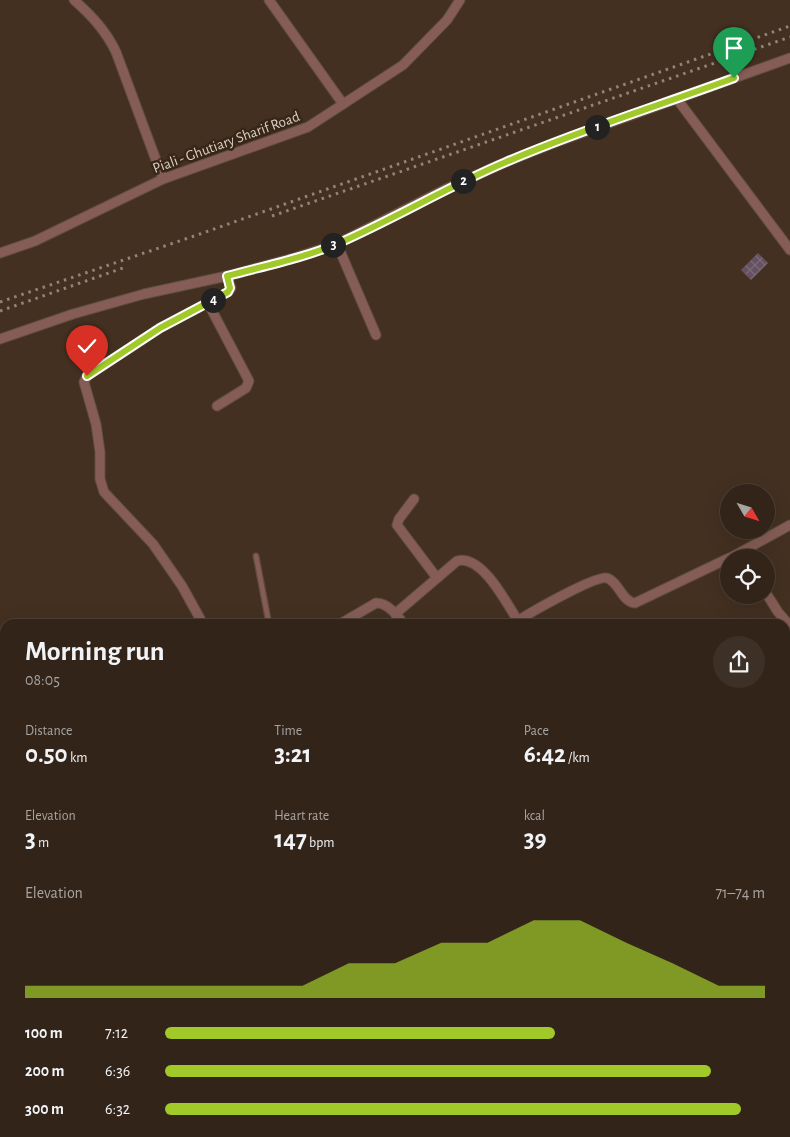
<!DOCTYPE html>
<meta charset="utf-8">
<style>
:root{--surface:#322419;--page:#3d3026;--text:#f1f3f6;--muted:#a8a4a2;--line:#4d4138;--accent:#a1c92a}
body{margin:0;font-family:"Alegreya Sans",sans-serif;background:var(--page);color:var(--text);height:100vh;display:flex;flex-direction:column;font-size:19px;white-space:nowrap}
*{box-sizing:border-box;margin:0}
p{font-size:16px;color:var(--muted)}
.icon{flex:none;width:28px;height:28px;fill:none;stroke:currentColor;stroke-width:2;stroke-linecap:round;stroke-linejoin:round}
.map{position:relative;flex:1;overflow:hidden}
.details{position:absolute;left:0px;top:619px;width:790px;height:519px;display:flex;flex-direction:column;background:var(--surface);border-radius:15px 15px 0 0;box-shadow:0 5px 20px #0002,0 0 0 1px var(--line)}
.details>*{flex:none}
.needle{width:32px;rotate:129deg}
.fabs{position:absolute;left:720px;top:484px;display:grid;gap:10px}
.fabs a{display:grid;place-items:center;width:55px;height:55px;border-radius:50%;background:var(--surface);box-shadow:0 5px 20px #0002,0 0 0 1px var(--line);font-size:25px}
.pin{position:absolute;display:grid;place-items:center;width:42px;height:42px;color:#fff;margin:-51px -21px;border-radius:50% 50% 50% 0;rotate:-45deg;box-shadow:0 0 5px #0007}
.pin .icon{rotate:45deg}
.km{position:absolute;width:25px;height:25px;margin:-12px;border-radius:50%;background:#222;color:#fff;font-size:14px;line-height:25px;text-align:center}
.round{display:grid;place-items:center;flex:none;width:52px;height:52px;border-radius:26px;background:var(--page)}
.overview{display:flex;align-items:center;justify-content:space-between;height:85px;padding:0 25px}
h1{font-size:28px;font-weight:600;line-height:38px}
.metrics{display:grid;grid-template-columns:repeat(3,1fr);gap:8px;height:85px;padding:5px 25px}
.metrics div{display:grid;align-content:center}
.metrics b{font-size:25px;font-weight:600}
.metrics small{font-size:14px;font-weight:400}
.metrics p{font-size:14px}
.chart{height:140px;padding:10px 25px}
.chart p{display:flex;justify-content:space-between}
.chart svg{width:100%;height:90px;margin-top:5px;fill:var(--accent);opacity:.7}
ul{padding:0 25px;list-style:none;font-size:16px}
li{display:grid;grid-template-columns:80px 60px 1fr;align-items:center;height:38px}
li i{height:12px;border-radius:6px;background:var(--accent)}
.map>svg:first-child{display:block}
</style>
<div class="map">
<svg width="790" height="1137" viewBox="0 0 790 1137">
<defs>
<pattern id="building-cross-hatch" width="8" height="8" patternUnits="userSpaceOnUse" patternTransform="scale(1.25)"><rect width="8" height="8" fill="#655162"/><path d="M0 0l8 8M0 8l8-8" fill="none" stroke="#7a6977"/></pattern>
</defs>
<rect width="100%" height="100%" fill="#433021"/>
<!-- building -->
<path fill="url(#building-cross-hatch)" d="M758 253 768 263 751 280 741 270Z"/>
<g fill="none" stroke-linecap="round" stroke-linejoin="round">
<!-- lane casing -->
<g stroke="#5f4d3f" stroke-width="7">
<path id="lane" d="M256 556 269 624"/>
</g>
<!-- street casing -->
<g stroke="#5f4d3f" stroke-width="11">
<g id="street">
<path d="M74 0C92 16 106 31 116 52L163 179"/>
<path d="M269 0 343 104"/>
<path d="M677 99 790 250"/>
<path d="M337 244 376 335"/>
<path d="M0 253 35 241 163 179 308 127 403 65 447 20 460 0"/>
<path d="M208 303 249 381 246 388 217 406"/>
<path d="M0 339 73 314 144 294 227 276 294 258 337 244 448 188 506 162 559 141 790 58"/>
<path d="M414 499 399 519 397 525 437 578"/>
<path d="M730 558 790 525"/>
<path d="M766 593 778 612 790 626"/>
<path d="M395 614 457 561C482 554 507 604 518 621"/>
<path d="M203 624 182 586 153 544 104 492 100 479V452L96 424 84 382 87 376 160 328 228 292 231 288 227 276"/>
<path d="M340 624 376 603C388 603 397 615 404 624"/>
<path d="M513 624C526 615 595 575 607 578 619 582 622 602 635 603L729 558"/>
<path d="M0 667 5 668"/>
<path d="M0 953 5 950"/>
<path d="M785 960 790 961"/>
<path d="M608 1132 611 1137"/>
</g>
</g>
<!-- secondary casing -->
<g stroke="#5f4d3f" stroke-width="15">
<g id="secondary">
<path d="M0 1010 5 1020"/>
<path d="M51 1137V1132"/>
</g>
</g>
<!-- lane -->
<use href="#lane" stroke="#855d56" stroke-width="4.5"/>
<!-- street -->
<use href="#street" stroke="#855d56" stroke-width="9"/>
<!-- secondary -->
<use href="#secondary" stroke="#b27368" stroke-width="12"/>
<!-- rail -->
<g stroke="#938378" stroke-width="3" stroke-dasharray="2.5 5" stroke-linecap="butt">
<path d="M272 216 790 37"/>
<path d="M0 302 200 234 790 26"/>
<path d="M0 311 123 268"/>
</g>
</g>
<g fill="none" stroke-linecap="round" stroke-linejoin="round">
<!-- route casing -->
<g stroke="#fff" stroke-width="10">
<path id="route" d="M87 376 160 328 228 292 230 288 227 276C264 266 304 258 339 243 396 218 449 186 506 162 580 130 658 106 734 78"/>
</g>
<!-- route -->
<use href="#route" stroke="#a1c92a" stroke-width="6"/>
</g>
<g text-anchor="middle" stroke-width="5" stroke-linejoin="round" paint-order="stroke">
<!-- street labels -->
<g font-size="15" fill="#dcd0c7" stroke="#382617">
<text transform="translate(226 142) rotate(-20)" y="5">Piali - Ghutiary Sharif Road</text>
</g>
</g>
</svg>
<div class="fabs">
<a><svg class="needle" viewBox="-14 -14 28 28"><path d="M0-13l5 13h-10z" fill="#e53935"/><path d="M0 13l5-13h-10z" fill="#a8a4a2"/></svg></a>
<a><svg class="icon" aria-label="locate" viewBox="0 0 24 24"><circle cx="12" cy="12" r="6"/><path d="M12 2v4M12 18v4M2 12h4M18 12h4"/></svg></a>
</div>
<div class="pin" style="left:734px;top:78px;background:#1e9e55"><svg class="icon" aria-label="arrive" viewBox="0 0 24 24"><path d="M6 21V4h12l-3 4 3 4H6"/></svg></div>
<div class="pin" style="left:87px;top:376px;background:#d93025"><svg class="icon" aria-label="check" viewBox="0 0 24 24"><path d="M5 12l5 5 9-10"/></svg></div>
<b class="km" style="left:597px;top:127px">1</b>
<b class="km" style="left:463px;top:181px">2</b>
<b class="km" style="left:333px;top:245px">3</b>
<b class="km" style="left:213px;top:300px">4</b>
<section class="details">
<div class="overview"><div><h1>Morning run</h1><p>08:05</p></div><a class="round"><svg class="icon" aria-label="share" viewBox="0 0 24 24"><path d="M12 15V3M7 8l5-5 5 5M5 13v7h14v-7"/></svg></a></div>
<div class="metrics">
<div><p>Distance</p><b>0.50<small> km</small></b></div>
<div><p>Time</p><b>3:21</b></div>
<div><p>Pace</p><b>6:42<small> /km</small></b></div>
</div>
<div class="metrics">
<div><p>Elevation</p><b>3<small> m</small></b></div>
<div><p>Heart rate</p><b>147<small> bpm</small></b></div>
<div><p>kcal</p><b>39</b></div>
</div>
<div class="chart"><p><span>Elevation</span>71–74 m</p>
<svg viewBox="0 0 160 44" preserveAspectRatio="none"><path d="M0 44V38L10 38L20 38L30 38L40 38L50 38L60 38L70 27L80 27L90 17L100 17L110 6L120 6L130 17L140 27L150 38L160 38V44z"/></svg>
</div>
<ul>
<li><b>100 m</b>7:12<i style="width:65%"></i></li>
<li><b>200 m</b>6:36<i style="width:91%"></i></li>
<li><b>300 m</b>6:32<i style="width:96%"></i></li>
</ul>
</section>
</div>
